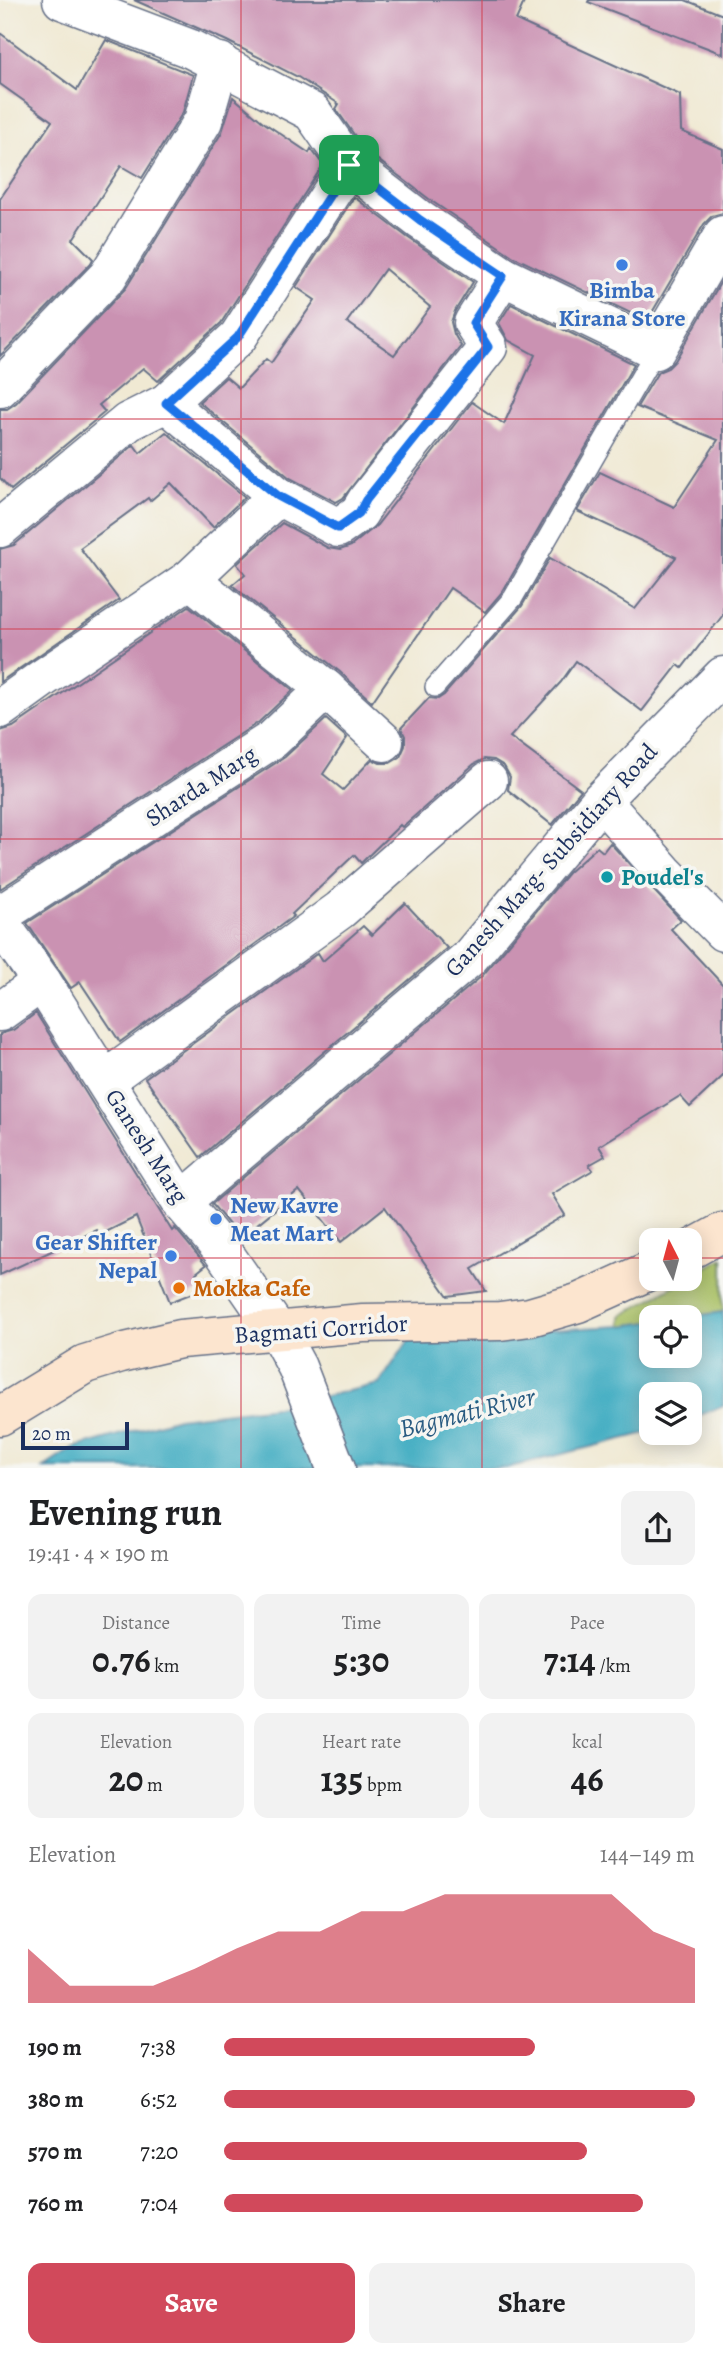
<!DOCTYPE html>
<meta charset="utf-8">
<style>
:root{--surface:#fff;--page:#f2f2f2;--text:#202124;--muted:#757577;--accent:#d1495b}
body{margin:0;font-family:Alegreya,serif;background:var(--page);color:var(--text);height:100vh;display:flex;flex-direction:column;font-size:26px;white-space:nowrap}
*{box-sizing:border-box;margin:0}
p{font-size:23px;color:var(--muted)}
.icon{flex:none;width:38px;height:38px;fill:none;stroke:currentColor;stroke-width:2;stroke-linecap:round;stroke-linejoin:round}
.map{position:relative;height:1468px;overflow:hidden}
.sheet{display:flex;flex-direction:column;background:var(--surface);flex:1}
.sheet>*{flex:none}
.needle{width:46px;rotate:354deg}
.tools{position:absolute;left:639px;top:1228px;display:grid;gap:14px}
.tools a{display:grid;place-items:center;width:63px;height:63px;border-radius:14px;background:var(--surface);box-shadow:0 4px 18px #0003;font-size:35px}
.scale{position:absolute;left:21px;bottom:18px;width:108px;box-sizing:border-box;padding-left:7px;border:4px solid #1b2f5e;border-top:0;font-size:19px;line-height:24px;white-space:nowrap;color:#1b2f5e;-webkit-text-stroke:5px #f6f6f2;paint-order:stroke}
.pin{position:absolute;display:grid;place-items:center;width:60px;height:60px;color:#fff;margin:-30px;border-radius:14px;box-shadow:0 4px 10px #0006}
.round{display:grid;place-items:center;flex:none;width:74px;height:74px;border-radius:14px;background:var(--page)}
.head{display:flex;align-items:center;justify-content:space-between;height:119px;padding:0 28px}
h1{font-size:38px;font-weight:700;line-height:52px}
.metrics{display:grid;grid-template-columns:repeat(3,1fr);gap:10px;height:119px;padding:7px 28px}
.metrics div{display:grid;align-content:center;border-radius:14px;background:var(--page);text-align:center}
.metrics b{font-size:35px;font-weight:700}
.metrics small{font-size:19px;font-weight:400}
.metrics p{font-size:19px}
.chart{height:196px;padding:14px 28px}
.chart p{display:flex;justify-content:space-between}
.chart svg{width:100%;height:126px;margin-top:7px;fill:var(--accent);opacity:.7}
.primary-button{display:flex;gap:14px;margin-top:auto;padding:14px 28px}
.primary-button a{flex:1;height:80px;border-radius:14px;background:var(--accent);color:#fff;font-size:28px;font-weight:700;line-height:80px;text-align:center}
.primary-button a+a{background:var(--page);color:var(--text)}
ul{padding:0 28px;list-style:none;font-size:23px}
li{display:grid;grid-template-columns:112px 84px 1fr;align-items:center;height:52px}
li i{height:18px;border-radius:9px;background:var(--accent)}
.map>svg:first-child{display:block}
</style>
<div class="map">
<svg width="723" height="1468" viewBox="0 0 723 1468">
<rect width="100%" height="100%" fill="#f6f6f2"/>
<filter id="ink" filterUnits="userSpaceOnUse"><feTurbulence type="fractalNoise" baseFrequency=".0143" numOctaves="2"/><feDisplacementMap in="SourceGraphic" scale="14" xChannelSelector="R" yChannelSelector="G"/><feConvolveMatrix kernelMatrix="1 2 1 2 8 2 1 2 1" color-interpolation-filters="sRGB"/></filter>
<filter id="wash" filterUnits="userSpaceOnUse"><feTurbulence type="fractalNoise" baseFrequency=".00686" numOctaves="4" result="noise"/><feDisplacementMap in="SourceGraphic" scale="28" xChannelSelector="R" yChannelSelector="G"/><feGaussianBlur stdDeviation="1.57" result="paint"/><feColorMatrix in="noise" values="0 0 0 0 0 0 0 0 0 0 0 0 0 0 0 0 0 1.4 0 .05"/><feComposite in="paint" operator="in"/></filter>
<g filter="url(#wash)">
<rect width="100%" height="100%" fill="#f0e9d3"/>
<!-- green -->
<path fill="#a9c065" stroke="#627862" stroke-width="2" d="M723 1258V1312L681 1318H651V1322L621 1326V1316Z"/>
<!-- water -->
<path fill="#44aec3" stroke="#306e90" stroke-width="2" d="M723 1312V1406L690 1419V1395H651V1432L506 1468H43L73 1448 178 1418 276 1407 379 1384 411 1337 621 1326 651 1322V1356H690V1318H681Z"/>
<g id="blocks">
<!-- building -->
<g fill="#ca92b2" fill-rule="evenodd">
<path d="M134 0H525L516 20 680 95 681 131 723 149V213L712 216 704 224 647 321 514 257 433 202 365 150 336 109 339 104 298 77 227 41Z"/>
<path d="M589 0H685L723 15V54L588 2Z"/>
<path d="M0 33 77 90 106 40 193 75 183 112 142 178 121 166 73 239 93 259 91 263 0 356V199L52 121 0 84Z"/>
<path d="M233 97 263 122 309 153 311 149 323 165 221 323 158 381 143 368 99 405 105 412 11 490 0 478V409H7L16 403 126 288 222 132Z"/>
<path d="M354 197 407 237 473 282 455 311 451 322 454 334 461 346 343 498 336 502 290 478 199 402 226 377 239 388 266 359 271 363 315 300 296 287ZM385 269 430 307 394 355 347 322Z"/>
<path d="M723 278V615L682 668 678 665 642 711 576 661 561 682 510 737 581 790 552 825 508 790 510 777 504 766 494 760 484 759 474 764 402 827 400 825 361 863 354 855 292 914 294 916 120 1042 80 982 71 988 27 923 285 757 326 719 347 738 323 774 343 790 372 759 380 763H390L400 757 405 746V736L401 728 429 698 438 699 444 695 522 606 550 558 635 609 676 557 577 511 600 472 674 507 718 440 637 407 658 372 668 368 675 361Z"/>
<path d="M511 304 634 364 503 591 485 612 450 588 372 702 340 672 232 585 245 574 237 564 282 523 328 548 340 550 351 546 377 525 472 402 504 424 535 355 508 340 499 323Z"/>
<path d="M166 432 245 497 213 527 171 483 150 501 148 498 80 548 119 600 0 682V549L14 545 134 445 140 453Z"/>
<path d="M189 606 293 690 259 722 0 889V731L13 727Z"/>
<path d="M610 843 681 920 671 929 723 985V1076L690 1107 680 1096 599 1146 605 1156 589 1165 593 1170 552 1194 565 1215 472 1269 486 1291 448 1296 385 1207 341 1242 299 1190 240 1238 212 1204 483 975 568 873 597 847 603 852Z"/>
<path d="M405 903 447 948 200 1157 145 1078 318 953 323 961 363 926 372 935Z"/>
<path d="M36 1013 172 1231 175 1228 206 1265 196 1273 201 1290 170 1302 136 1217 100 1235 97 1230 0 1275V1034L13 1030Z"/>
</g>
</g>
</g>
<g filter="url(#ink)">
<use href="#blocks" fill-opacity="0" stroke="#667087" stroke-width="2"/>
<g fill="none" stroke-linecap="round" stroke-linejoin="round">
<!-- lane casing -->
<g stroke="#667087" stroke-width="22">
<path id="lane" d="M435 687 513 598 656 350"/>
</g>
<!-- street casing -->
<g stroke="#667087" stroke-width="41">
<g id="street">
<path d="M62 0 191 49 312 112 349 165 420 220 503 276 656 350 723 235"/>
<path d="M0 388 108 276 203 121 220 62"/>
<path d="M166 403 278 496 338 528 359 513 367 500 488 347 473 323 503 276"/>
<path d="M0 528 128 422 166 403 238 337 349 165"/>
<path d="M190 579 326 689"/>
<path d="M0 709 43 678 190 579 278 496"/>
<path d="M601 800 664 872 723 932"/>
<path d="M0 915 273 739 326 689 384 742"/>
<path d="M0 923 42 982 181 1202 222 1250 277 1330 297 1367 336 1468"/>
<path d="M0 1012 42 982"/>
<path d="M105 1080 340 910 488 781"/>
<path d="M181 1202 469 958 601 800 723 676"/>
</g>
</g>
<!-- secondary casing -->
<g stroke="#667087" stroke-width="41">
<g id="secondary">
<path d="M690 1250 723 1232"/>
<path d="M0 1416 85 1364 121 1353 180 1339 363 1323 500 1321 530 1317 578 1303 651 1270"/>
</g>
</g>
<!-- lane -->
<use href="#lane" stroke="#fff" stroke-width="19"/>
<!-- street -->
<use href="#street" stroke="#fff" stroke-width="38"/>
<!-- secondary -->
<use href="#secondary" stroke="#fce5cf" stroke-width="38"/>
</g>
</g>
<g fill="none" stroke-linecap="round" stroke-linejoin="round" filter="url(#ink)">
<!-- route casing -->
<g stroke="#fff" stroke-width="14">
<path id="route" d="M349 165 420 220 503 276 473 323 488 347 366 500 359 513 338 528 278 496 166 403 238 337Z"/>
</g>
<!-- route -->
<use href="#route" stroke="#1a73e8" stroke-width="9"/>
</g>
<!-- grid -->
<path fill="none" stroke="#d1495b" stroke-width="2" stroke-opacity="0.55" d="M241 0V1468M482 0V1468M0 210H723M0 419H723M0 629H723M0 839H723M0 1049H723M0 1258H651M690 1258H723"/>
<!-- markers -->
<g fill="#3f7fe0" stroke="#f6f6f2" stroke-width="2.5">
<circle cx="622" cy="265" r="7"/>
<circle cx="216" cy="1219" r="7"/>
<circle cx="171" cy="1256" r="7"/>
</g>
<circle fill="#0f9aa8" stroke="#f6f6f2" stroke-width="2.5" cx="607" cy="877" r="7"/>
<circle fill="#e8710a" stroke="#f6f6f2" stroke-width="2.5" cx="179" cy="1288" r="7"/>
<g text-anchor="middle" stroke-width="7" stroke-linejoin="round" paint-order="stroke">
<!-- shop labels -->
<g font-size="24" font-weight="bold" fill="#366cbe" stroke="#f6f6f2">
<text x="622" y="298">Bimba<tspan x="622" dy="28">Kirana Store</tspan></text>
<text x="230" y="1213" text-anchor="start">New Kavre<tspan x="230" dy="28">Meat Mart</tspan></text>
<text x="157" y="1250" text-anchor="end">Gear Shifter<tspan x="157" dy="28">Nepal</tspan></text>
</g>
<!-- street labels -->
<g font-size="24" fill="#1b2f5e" stroke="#f6f6f2">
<text transform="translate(201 786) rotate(-33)" y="8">Sharda Marg</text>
<text transform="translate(551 860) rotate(-48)" y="8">Ganesh Marg- Subsidiary Road</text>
<text transform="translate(147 1146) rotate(57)" y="8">Ganesh Marg</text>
<text transform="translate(321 1329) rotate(-4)" y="8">Bagmati Corridor</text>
</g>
<!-- culture labels -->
<g font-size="24" font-weight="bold" fill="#0d838f" stroke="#f6f6f2" text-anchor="start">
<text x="621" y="885">Poudel's</text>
</g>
<!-- food labels -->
<g font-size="24" font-weight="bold" fill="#c56008" stroke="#f6f6f2" text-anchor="start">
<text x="193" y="1296">Mokka Cafe</text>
</g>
<!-- water labels -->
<g font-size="26" font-style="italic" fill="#295b81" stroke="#f6f6f2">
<text transform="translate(467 1412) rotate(-14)" y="9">Bagmati River</text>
</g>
</g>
</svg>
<div class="tools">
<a><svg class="needle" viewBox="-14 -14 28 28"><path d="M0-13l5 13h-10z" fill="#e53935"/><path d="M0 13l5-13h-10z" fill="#757577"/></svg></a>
<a><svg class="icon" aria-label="locate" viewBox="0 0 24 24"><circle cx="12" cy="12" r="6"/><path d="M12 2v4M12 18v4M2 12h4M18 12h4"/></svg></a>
<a><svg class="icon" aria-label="layers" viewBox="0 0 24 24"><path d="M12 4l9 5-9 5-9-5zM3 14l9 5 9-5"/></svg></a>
</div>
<div class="scale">20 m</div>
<div class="pin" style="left:349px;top:165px;background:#1e9e55"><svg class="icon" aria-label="arrive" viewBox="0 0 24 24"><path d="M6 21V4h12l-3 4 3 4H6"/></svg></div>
</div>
<section class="sheet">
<div class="head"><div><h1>Evening run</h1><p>19:41 · 4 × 190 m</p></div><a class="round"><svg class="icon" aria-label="share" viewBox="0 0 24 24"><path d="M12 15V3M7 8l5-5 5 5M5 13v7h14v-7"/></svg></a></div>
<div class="metrics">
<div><p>Distance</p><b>0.76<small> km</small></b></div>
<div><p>Time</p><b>5:30</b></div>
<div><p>Pace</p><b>7:14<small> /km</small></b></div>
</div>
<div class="metrics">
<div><p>Elevation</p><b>20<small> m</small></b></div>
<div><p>Heart rate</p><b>135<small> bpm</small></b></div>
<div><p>kcal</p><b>46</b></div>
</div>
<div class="chart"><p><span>Elevation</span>144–149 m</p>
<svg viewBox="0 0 160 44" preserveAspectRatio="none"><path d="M0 44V25L10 38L20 38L30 38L40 32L50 25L60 19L70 19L80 12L90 12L100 6L110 6L120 6L130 6L140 6L150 19L160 25V44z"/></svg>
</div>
<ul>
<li><b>190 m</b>7:38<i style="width:66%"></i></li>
<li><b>380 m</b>6:52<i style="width:100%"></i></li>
<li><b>570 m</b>7:20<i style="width:77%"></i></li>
<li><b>760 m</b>7:04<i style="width:89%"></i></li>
</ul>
<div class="primary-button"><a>Save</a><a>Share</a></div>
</section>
